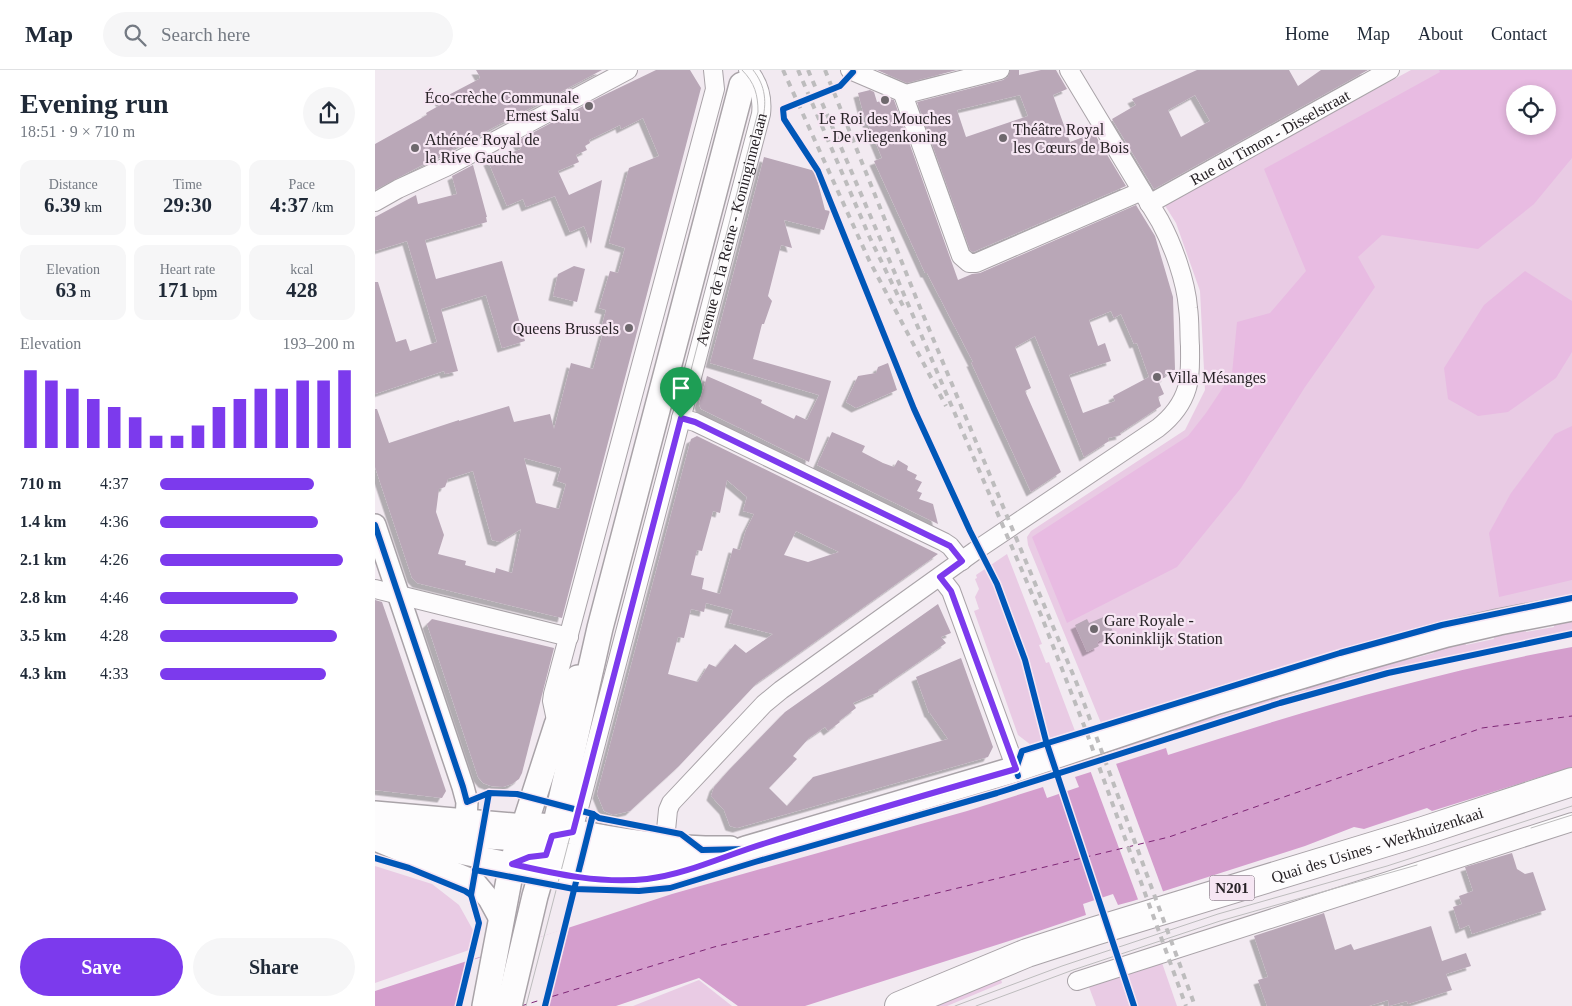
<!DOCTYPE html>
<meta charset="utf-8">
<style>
:root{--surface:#fff;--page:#f6f6f7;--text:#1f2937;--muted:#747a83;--line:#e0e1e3;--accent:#7c3aed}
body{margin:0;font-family:"Times New Roman",serif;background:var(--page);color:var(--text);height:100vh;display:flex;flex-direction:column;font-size:19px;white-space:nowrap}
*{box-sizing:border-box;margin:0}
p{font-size:16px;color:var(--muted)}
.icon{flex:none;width:28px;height:28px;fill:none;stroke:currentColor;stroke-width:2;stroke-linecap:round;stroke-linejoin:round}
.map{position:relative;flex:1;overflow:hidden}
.drawer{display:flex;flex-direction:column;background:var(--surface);width:375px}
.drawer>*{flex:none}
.fabs{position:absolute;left:1131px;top:15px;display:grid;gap:10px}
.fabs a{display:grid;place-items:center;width:50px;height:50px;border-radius:50%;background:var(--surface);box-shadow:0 2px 8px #0003;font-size:25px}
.pin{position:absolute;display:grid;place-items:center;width:42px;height:42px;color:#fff;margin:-51px -21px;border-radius:50% 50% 50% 0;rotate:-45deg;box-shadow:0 0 5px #0007}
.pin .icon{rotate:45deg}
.round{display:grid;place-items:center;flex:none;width:52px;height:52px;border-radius:26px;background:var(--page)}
.overview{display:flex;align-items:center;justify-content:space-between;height:85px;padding:0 20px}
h1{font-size:28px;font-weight:700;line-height:38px}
.stats{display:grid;grid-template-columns:repeat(3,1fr);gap:8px;height:85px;padding:5px 20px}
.stats div{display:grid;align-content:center;border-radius:12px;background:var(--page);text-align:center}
.stats b{font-size:21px;font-weight:700}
.stats small{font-size:14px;font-weight:400}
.stats p{font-size:14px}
.chart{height:140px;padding:10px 20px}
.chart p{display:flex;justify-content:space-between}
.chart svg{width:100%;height:90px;margin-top:5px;stroke:var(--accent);stroke-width:6}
.cta{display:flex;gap:10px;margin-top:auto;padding:10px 20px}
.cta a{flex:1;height:58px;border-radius:30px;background:var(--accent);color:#fff;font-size:20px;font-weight:700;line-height:58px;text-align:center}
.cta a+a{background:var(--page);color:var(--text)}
ul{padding:0 20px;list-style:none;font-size:16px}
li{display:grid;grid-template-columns:80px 60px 1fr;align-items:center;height:38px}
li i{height:12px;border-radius:6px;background:var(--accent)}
header{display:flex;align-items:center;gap:30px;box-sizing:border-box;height:70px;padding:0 25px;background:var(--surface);border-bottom:1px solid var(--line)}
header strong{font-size:24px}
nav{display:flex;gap:28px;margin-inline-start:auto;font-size:18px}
.search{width:350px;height:45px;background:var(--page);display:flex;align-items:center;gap:12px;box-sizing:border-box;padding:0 18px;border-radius:28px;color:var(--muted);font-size:19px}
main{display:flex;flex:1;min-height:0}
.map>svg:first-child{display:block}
</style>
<header>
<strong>Map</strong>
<div class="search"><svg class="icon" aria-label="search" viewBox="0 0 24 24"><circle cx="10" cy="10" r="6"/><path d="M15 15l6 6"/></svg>Search here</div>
<nav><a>Home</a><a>Map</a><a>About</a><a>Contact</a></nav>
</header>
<main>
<section class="drawer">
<div class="overview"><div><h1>Evening run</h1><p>18:51 · 9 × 710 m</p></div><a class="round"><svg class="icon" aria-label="share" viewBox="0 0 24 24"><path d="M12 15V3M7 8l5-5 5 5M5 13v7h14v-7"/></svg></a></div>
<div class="stats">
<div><p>Distance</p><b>6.39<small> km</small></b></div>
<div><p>Time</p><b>29:30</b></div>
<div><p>Pace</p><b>4:37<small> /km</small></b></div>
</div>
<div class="stats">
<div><p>Elevation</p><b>63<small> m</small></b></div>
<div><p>Heart rate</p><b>171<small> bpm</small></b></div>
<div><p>kcal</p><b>428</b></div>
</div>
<div class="chart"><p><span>Elevation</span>193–200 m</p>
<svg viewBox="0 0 160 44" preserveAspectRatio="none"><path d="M5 44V6M15 44V11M25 44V15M35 44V20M45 44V24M55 44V29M65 44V38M75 44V38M85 44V33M95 44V24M105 44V20M115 44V15M125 44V15M135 44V11M145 44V11M155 44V6"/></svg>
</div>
<ul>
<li><b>710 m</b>4:37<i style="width:79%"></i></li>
<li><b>1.4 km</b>4:36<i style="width:81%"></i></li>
<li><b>2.1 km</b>4:26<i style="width:94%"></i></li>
<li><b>2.8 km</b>4:46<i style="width:71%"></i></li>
<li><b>3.5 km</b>4:28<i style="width:91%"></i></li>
<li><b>4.3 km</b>4:33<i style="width:85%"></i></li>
</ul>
<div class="cta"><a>Save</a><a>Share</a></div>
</section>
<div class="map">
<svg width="1197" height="936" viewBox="0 0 1197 936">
<defs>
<filter id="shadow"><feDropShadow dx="-4.5" dy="4.5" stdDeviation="0" flood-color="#0004"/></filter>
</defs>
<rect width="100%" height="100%" fill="#f2eaf1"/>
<!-- green -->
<g fill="#e9cbe4" fill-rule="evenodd">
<path d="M1036 0H1197V524L1169 529 1026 562 726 653 653 475 652 467 656 461 810 360 830 320 825 221 801 153 789 134ZM1140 24H1172V56H1140Z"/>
<path d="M632 484 667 574 664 575 671 593 674 592 700 661 656 675 643 665 599 541 604 539 600 527 604 519 600 509 602 508 601 505Z"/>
<path d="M1197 547V562C1011 594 833 654 654 711L652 705 714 684 717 690 741 682 740 675 773 664 776 670 800 661 798 655 834 642 836 648 861 641 860 634 901 622 903 628 931 620 929 613 967 601 970 608 997 600 995 593 1030 584 1032 590 1059 583 1058 576 1089 569 1091 575 1119 569 1118 562 1149 555 1151 562 1179 557 1178 550Z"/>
<path d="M0 796 57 814 84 835 98 860 97 879 0 913Z"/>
<path d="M786 890 802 936H721L714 917Z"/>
<path d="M626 909 627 913 572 936H556Z"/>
<path d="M324 910 357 936H258Z"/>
</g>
<!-- forest -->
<g fill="#e8bbe2" fill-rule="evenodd">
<path d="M1064 0H1197V88L1159 134 1103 179 1007 165 983 187 1000 217 930 317 866 418 802 497 692 553 657 467 813 366 831 343 857 304 862 252 895 243 931 201 889 99 1065 2ZM1140 24H1172V56H1140Z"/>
<path d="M1150 201 1197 231V282L1181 308 1133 342 1103 346 1073 329 1069 298 1109 235Z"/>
<path d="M1197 356V510L1124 527 1114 463 1136 423 1180 364Z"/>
</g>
<!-- water -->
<path fill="#d49ecd" d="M1197 577V697L1057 741 1052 738 989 759 979 757 930 776 758 831 743 835 738 824 708 834 711 845 634 871 430 936H363L324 908 241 936H0V921L297 824 592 741 668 717 672 728 704 717 700 707 791 678 793 685C925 642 1060 602 1197 577Z"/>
<!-- pier -->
<g fill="#f2eaf1">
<path d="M740 691 789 824 764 832 715 700Z"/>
<path d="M194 857 174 936H80L92 892Z"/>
</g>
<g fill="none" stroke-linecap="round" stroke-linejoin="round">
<!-- ferry -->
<path stroke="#7e2776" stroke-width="1" stroke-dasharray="6 5" stroke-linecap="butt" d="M146 936 339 877 794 767 1107 658 1197 646"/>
</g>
<!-- building -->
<g fill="#b9a7b7" fill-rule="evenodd" filter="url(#shadow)">
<path d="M101 0H227L0 120V74L52 45 51 43 67 34 64 30 104 9 105 7Z"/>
<path d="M281 0H315L326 18 187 548 42 513 37 508 0 397V339H2L14 373 84 350V351L134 336 139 352 175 344 179 359 196 293 218 299 229 259H226L231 240 224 238 235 201 243 203 250 178 234 173 254 98 284 86 268 48 246 59 245 55 214 70 215 73 210 76 212 80 201 85 204 92 183 101 194 125 227 110 216 174 209 156 195 162 180 126 151 137 148 129 132 136 113 91 146 79 142 71 225 27ZM149 388 186 398 182 411 191 414 184 439 161 433ZM98 401 117 470 125 472 146 459 137 503 121 498 120 503 90 495 91 491 63 484 69 465 61 442 64 419 70 417 73 409Z"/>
<path d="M502 0H582L532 13Z"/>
<path d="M635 0H644V5L666 0H681L692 19 678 25 695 72 719 63 751 116 598 182 595 180 542 32 628 10 633 7ZM645 25 653 46 591 67 582 40Z"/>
<path d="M822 0H914L923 16 946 0H993L779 119 737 49 761 35 757 29ZM820 25 835 51 806 67 793 40Z"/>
<path d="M495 20 499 22 502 32 515 29 519 30 583 210 597 204 605 203 761 135 780 166 798 227 800 300 789 304 791 307 783 310 789 324 783 327 786 336 745 363 746 365 733 368 734 371 709 387 660 266 640 277 656 318 650 321 686 402 656 422 596 292H598L552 203H550L499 91 507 88 488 42 483 23ZM736 241 739 248 746 244 759 274 762 273 774 307 738 326 740 331 708 343 694 305 736 291 730 273 723 276 714 250Z"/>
<path d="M389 87 440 101 450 140 455 141 449 160 409 150 417 178 406 175 393 226 397 231 389 254H387L378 289 456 311 434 392 326 339 324 334 332 306 387 330 386 333 419 349 421 345 432 350 444 325 335 293Z"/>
<path d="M98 95 112 147H111L112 152 50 170 61 209 127 191 150 271 127 278 111 225 66 239 83 301 70 304 69 301 0 324V212H3L21 272 31 269 35 281 62 272 32 171 0 181V147L41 125 43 134 82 124 77 106Z"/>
<path d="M199 196 210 199 202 232 178 226 183 204Z"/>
<path d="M513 293 522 320 481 338 471 332 483 306 501 303 503 297Z"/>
<path d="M457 362 490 376 487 382 508 393 519 397 523 390 533 396 532 400 542 405 540 409 547 412 542 421 547 423 544 429 558 434 563 454 442 395Z"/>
<path d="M322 366 563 484 382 613 304 696 255 741 238 745 229 741 222 724 316 369ZM352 410 372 427 368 441 379 444 371 460 365 480 358 478 345 524 327 519 329 508 316 505 322 480 327 481 338 441 345 443ZM421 461 464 482 433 492 409 485ZM331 533 358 540 354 553 398 564 371 583 360 574 341 597 334 594 323 612 293 604 303 567 309 568 316 539 329 542Z"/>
<path d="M0 530 7 532 15 555 71 721 67 728 0 720Z"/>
<path d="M563 534 576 563 566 567 571 573 516 611 503 620V622L478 633 481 638 464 651 465 652 453 661 450 657 434 668 418 686 422 689 394 718 412 736 438 707 573 669 555 643H554L541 607 586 588 618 677 613 687 362 758 355 756 349 740 336 726 339 717 354 700 410 642Z"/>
<path d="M731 546 739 564 722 572 724 576 712 582 700 555 712 549 714 553Z"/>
<path d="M57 549 179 578 147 703 144 709 137 714 128 717 116 716 108 713 103 707 52 554Z"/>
<path d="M1137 783 1142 799 1150 804 1158 802 1171 840 1097 864 1094 855 1085 859 1078 837 1087 834 1084 826 1098 821 1090 797Z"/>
<path d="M949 843 960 880 976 874 979 880 1056 856 1067 891 1091 883 1096 896 1071 904 1077 920 1033 934 1032 931 1014 936 1013 930 994 936H892L883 910 893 907 879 866Z"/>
</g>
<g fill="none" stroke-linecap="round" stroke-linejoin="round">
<!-- minor casing -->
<g stroke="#a9a3a8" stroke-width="20">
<g id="minor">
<path d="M475 0 531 24 625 0"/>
<path d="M528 24 586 186 594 193H601L767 121"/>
<path d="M0 132 23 119 71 97 253 0"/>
<path id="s1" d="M774 134 1015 0"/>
<path d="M306 348 320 352 569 472 575 476 587 491"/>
<path d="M565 507 576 521 641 699"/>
<path d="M0 519 194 567"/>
<path d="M182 655 177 631 178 624 340 19 338 0"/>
<path id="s2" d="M198 761 386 44C388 27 384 13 373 0"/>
<path d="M282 785 291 760 293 740 296 733 389 634 406 620 600 481 783 358C797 347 807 335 812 318 816 305 815 291 815 276 814 264 815 251 813 238 811 211 798 175 785 151L694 0"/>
<path d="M702 911 1197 752"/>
</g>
</g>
<!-- tertiary casing -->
<g stroke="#a9a3a8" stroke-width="24">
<g id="tertiary">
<path d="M0 455 88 717 92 732 91 749"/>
<path d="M0 742 150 755"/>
<path d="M0 761 145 770 167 768 193 763"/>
<path d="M0 770 99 811 114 829 126 851"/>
<path d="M37 773 137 794"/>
</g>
</g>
<!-- secondary casing -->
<g stroke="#a9a3a8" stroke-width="28">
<g id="secondary">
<path d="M165 756C182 757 197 762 214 765 260 774 308 780 355 779"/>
<path d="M156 787 171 785 258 790 281 789 295 786"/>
<path d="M137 794C181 804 226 814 271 809 306 805 338 791 371 779L641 699 843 631 969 593 1072 564 1124 552 1197 538"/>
<path d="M110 936 137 794 182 655 203 608"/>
<path d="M134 936 160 826 180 757 225 558 367 15"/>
</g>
</g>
<!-- primary casing -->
<g stroke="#a9a3a8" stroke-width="30">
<g id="primary">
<path id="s3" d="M524 936 652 883 720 861 1048 761 1197 712"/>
</g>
</g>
<!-- minor -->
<use href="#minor" stroke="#fdfcfd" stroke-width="18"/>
<!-- tertiary -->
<use href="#tertiary" stroke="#fdfcfd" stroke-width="21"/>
<!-- secondary -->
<use href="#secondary" stroke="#fdfcfd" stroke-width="25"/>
<!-- primary -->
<use href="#primary" stroke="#fdfcfd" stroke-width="28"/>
<!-- tram -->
<g stroke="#bdbcbd" stroke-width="1">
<path d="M378 0C391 16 392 33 387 52"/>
<path d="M1156 758 1197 745"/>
<path d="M151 936 383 42C383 25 380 13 367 0"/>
<path d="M580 936 687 896 843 844 1012 796 1197 736"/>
<path d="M601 936 698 900 845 851 1042 795"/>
</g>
<!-- rail -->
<g stroke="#bdbcbd" stroke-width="4" stroke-dasharray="6 6" stroke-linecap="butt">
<path d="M408 0 494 190 571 336"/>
<path d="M423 0 495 168 528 236"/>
<path d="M433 0 666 545 710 658 811 936"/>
<path d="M450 0 544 235 702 614 820 936"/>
</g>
<!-- cycleway casing -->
<g stroke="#f6e6f3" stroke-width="9">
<g id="cycleway">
<path d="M478 2 465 16 408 39 409 49 443 101 539 339 595 461 622 514 650 590 671 671 759 936"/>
<path d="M0 455 88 717 92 732 114 723 142 724 218 744 224 748 306 764 327 780 371 779 641 699"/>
<path d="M643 706 641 699 647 681 965 583 1067 555 1197 528"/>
<path d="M0 788 34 798 90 821 96 825"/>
<path d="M100 800 199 819 264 821 295 818 380 792 622 723 905 633 1013 603 1197 564"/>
<path d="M84 936 104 853 96 825 114 723"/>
<path d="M170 936 218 744"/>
</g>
</g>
<!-- cycleway -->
<use href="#cycleway" stroke="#0057b8" stroke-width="6"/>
</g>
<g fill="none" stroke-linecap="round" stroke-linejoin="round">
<!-- route casing -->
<g stroke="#fff" stroke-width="10">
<path id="route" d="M306 348 320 352 575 476 587 491 565 507 576 521 641 699C557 723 474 747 391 773 351 785 313 804 272 809 226 814 181 804 137 794L154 787 171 785 177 766 198 762Z"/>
</g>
<!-- route -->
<use href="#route" stroke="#7c3aed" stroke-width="6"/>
</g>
<!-- markers -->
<g fill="#6e686d" stroke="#f6e6f3" stroke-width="2">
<circle cx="510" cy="30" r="5"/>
<circle cx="214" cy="36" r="5"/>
<circle cx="628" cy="68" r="5"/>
<circle cx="40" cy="78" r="5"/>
<circle cx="254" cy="258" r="5"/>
<circle cx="782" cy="307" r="5"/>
<circle cx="719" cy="559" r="5"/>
</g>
<g text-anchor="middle" stroke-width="4.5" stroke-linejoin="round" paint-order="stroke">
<!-- shield labels -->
<rect fill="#f6e6f3" stroke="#655d64" stroke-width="1" x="834.5" y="805.5" width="45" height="25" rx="4"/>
<g font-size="15" font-weight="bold" fill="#272226">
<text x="857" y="823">N201</text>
</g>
<!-- poi labels -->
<g font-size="16" fill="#272226" stroke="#f6e6f3" text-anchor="start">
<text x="204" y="33" text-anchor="end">Éco-crèche Communale<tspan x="204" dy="18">Ernest Salu</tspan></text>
<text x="510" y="54" text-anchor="middle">Le Roi des Mouches<tspan x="510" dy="18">- De vliegenkoning</tspan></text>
<text x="638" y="65">Théâtre Royal<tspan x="638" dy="18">les Cœurs de Bois</tspan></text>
<text x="50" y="75">Athénée Royal de<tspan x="50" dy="18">la Rive Gauche</tspan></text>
<text x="244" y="264" text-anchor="end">Queens Brussels</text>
<text x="792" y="313">Villa Mésanges</text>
<text x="729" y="556">Gare Royale -<tspan x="729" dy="18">Koninklijk Station</tspan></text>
</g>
<!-- street labels -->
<g font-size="16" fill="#272226" stroke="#f6e6f3">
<text dy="6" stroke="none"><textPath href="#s1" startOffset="138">Rue du Timon - Disselstraat</textPath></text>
<text dy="6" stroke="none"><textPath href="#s2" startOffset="622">Avenue de la Reine - Koninginnelaan</textPath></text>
<text dy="6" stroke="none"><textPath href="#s3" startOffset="505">Quai des Usines - Werkhuizenkaai</textPath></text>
</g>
</g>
</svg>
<div class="fabs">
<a><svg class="icon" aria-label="locate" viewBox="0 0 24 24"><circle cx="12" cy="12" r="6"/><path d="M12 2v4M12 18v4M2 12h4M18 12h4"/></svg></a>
</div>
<div class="pin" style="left:306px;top:348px;background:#1e9e55"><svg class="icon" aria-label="arrive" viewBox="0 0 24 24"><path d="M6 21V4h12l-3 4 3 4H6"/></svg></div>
</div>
</main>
